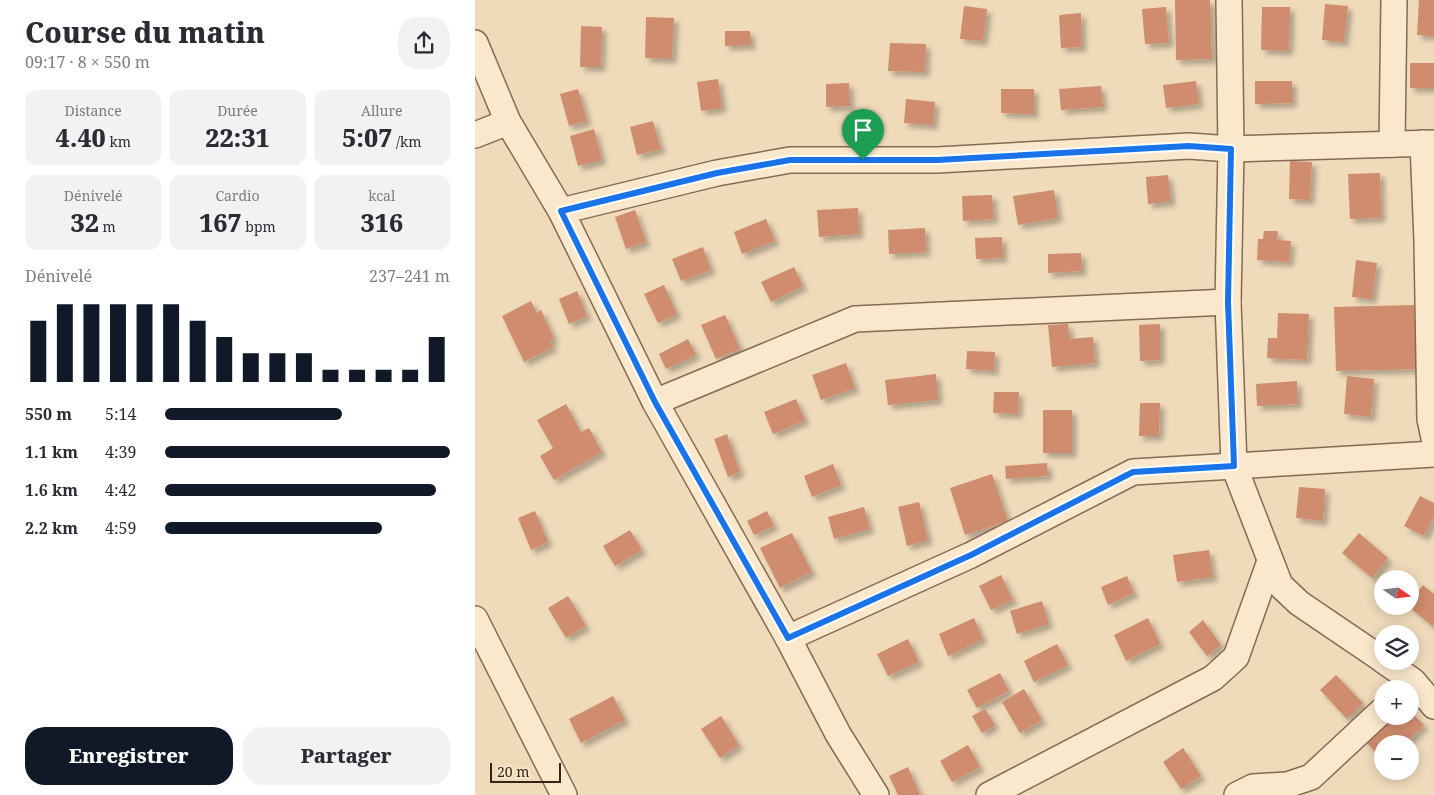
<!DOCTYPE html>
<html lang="fr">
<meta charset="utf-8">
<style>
:root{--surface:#fff;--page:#f2f2f3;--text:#2b2b33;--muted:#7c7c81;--accent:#111827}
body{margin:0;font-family:"Noto Serif",serif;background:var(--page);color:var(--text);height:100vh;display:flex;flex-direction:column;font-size:19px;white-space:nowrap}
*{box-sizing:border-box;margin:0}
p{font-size:16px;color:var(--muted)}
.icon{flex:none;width:28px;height:28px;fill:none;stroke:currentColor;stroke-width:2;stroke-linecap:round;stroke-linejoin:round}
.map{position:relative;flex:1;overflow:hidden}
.sheet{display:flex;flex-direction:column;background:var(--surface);width:475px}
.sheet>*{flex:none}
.needle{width:32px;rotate:104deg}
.tools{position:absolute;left:899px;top:570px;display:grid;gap:10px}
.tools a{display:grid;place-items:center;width:45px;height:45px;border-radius:50%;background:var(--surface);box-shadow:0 2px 12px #0003;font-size:25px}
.scale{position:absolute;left:15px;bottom:12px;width:71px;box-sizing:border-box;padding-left:5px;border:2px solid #35241a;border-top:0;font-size:14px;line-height:18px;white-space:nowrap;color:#35241a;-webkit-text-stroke:4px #f7e5ca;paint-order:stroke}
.pin{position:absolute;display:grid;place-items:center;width:42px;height:42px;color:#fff;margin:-51px -21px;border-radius:50% 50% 50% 0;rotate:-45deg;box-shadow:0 0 5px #0007}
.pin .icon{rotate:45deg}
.round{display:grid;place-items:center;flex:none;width:52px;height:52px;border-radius:20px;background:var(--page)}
.head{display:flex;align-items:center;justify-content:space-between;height:85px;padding:0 25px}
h1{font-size:28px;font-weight:800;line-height:38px}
.figures{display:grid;grid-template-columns:repeat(3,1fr);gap:8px;height:85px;padding:5px 25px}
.figures div{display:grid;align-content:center;border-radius:12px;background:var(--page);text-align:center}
.figures b{font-size:25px;font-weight:800}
.figures small{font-size:14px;font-weight:400}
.figures p{font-size:14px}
.chart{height:140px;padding:10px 25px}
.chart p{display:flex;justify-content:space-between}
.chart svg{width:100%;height:90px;margin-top:5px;stroke:var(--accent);stroke-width:6}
.action{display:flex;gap:10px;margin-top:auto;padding:10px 25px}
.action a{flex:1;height:58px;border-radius:20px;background:var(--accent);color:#fff;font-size:20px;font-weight:800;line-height:58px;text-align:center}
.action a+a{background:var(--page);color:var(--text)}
ul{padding:0 25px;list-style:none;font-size:16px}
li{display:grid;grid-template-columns:80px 60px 1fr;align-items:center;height:38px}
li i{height:12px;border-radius:6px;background:var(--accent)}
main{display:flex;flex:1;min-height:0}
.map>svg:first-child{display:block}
</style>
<main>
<section class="sheet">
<div class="head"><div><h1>Course du matin</h1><p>09:17 · 8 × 550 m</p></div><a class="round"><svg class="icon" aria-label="share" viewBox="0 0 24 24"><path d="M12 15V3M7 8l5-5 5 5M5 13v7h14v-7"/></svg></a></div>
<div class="figures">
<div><p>Distance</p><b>4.40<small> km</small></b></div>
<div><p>Durée</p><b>22:31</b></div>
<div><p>Allure</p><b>5:07<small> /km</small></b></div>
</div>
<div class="figures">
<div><p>Dénivelé</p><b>32<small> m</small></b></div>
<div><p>Cardio</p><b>167<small> bpm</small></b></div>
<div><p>kcal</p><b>316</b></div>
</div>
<div class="chart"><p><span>Dénivelé</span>237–241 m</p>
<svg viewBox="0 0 160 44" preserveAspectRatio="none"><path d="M5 44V14M15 44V6M25 44V6M35 44V6M45 44V6M55 44V6M65 44V14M75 44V22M85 44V30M95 44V30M105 44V30M115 44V38M125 44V38M135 44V38M145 44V38M155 44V22"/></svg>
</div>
<ul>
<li><b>550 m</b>5:14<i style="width:62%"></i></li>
<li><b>1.1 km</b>4:39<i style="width:100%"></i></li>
<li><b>1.6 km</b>4:42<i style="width:95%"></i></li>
<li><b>2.2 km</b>4:59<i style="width:76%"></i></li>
</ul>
<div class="action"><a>Enregistrer</a><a>Partager</a></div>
</section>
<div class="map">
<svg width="959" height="795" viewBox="0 0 959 795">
<defs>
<filter id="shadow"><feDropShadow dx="4.5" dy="4.5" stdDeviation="2.5" flood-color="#0004"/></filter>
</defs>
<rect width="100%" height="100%" fill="#efdaba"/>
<!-- building -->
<g fill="#cf8c6e" filter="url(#shadow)">
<path d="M700 0H735L737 59 701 60Z"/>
<path d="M944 0H959V36L942 35Z"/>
<path d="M850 4 873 6 869 42 847 40Z"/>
<path d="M489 6 512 9 508 41 485 39Z"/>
<path d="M691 7 694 43 670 44 667 9Z"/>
<path d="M787 7H815L814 51 786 50Z"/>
<path d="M606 13 607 47 586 48 584 15Z"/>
<path d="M171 17 199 18 197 59 170 58Z"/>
<path d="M106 26 127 27 126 67H105Z"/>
<path d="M250 31H275L276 45 250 46Z"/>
<path d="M415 43 451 44 450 72 413 71Z"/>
<rect x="935" y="63" width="24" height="25"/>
<path d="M243 79 247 108 226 111 222 82Z"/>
<path d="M721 81 724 104 691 108 688 85Z"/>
<path d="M780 81H817V103L780 104Z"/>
<path d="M374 83 375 106 351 107V84Z"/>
<path d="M626 86 628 107 586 110 584 89Z"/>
<path d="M103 89 112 121 94 126 85 94Z"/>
<path d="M526 89H559V114L526 113Z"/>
<path d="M431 99 460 102 458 125 429 123Z"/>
<path d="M178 121 186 149 162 155 155 127Z"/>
<path d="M119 129 127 160 103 166 95 136Z"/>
<path d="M815 161 837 162 835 200 814 199Z"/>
<path d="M905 173 906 218 875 219 873 174Z"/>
<path d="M693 175 696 201 673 204 671 177Z"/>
<path d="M579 190 583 218 543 225 538 196Z"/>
<path d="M517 195 519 219 488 221 487 196Z"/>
<path d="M383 208 384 234 344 237 342 210Z"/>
<path d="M160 210 171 242 151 249 140 217Z"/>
<path d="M291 219 300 241 267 254 259 232Z"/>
<path d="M450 228 451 252 414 254 413 230Z"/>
<path d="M789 231H803L802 240 816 241 814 262 782 260 783 239H788Z"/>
<path d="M527 237 528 258 501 259 500 238Z"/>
<path d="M228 247 236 270 206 281 197 259Z"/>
<path d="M606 253 607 271 573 273V254Z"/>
<path d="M881 260 902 263 897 299 877 297Z"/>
<path d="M319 267 328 286 296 302 286 282Z"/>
<path d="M189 285 202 314 183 323 169 294Z"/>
<path d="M102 291 112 316 94 324 84 299Z"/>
<path d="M56 301 62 313 66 310 79 338 75 341 78 347 49 362 27 316Z"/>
<path d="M939 305 941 369 861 371 859 307Z"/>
<path d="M803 313 834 314 832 360 792 358 793 338H802Z"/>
<path d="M250 315 265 349 241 359 226 325Z"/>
<path d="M593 324 595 339 618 337 620 363 577 367 573 325Z"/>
<path d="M685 324V360L665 361 664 325Z"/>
<path d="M213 339 221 355 191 369 184 354Z"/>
<path d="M492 351 520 352 519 371 491 369Z"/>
<path d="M371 363 380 388 346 400 337 375Z"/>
<path d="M461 374 463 400 413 405 410 380Z"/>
<path d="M872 376 899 379 896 417 869 414Z"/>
<path d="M822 381 823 404 782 406 781 384Z"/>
<path d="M519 392H544L543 414 518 413Z"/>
<path d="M321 399 330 420 298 434 289 412Z"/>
<path d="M665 403H685L684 436H664Z"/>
<path d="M91 404 106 432 114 428 127 452 79 480 65 456 78 448 62 420Z"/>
<rect x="568" y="410" width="29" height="43"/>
<path d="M252 434 265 472 253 477 239 439Z"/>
<path d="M572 463 573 476 531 479 530 466Z"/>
<path d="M358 464 366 485 337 497 329 476Z"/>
<path d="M517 474 533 521 490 535 475 488Z"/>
<path d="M824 487 850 489 848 521 821 518Z"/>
<path d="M945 496 959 503V517L949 536 929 526Z"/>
<path d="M444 502 453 540 432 546 423 507Z"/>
<path d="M389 507 395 529 359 539 353 517Z"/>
<path d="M60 511 73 542 56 550 43 518Z"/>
<path d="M292 511 299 526 279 535 272 521Z"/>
<path d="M155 530 167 550 140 566 128 546Z"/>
<path d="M317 533 337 572 305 588 285 548Z"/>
<path d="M884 533 913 558 897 578 867 553Z"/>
<path d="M734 550 738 577 702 582 698 555Z"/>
<path d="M526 575 538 600 516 610 504 586Z"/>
<path d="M652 576 659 593 633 605 626 587Z"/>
<path d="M948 585 959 594V624L957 626 933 606H935V601Z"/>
<path d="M93 596 111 626 91 638 73 608Z"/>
<path d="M567 601 574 624 542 634 535 611Z"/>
<path d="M499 618 508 639 473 656 464 634Z"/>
<path d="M673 618 685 644 651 661 639 635Z"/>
<path d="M728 620 746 645 732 656 714 632Z"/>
<path d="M433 639 444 662 413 676 402 654Z"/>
<path d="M582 644 593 665 559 682 549 661Z"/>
<path d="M525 673 534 691 502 708 492 690Z"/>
<path d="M861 675 888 703 872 719 845 690Z"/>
<path d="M549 689 567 720 545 733 527 702Z"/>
<path d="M138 696 150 720 106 743 94 719Z"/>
<path d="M510 709 520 725 507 733 497 716Z"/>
<path d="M935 711 949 725 930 744H908V760L887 738 910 716H935Z"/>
<path d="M246 716 264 745 245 758 226 729Z"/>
<path d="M493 745 505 767 477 782 465 761Z"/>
<path d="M708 748 726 776 706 789 688 762Z"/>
<path d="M433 767 445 795H423L414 776Z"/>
</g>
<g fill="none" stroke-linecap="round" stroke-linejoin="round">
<!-- minor casing -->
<g stroke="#876954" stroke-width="28">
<g id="minor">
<path d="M754 0 756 149 753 302 759 466 805 585 824 603 908 660"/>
<path d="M0 43 33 122 86 211 180 402 313 638 363 734 401 795"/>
<path d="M0 135 33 122"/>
<path d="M948 143 952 241 955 419 959 438"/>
<path d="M917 144 919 0"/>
<path d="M86 211 242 173 315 160H462L714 146 756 149 959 143"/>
<path d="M180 402 380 319 753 302"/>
<path d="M0 619 89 795"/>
<path d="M313 638 496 555 658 472 959 454"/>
<path d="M909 661 938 681 959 706"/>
<path d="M514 795 738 678 761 657 795 561"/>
<path d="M762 795 778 787 812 785 836 777 908 710"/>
</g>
</g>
<!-- minor -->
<use href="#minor" stroke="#fae8cd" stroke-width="25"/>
</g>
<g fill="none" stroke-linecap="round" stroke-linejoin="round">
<!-- route casing -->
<g stroke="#fff" stroke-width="10">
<path id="route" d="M714 146 756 149 753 302 759 466 658 472 496 555 313 638 180 402 86 211 242 173 315 160H462Z"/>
</g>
<!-- route -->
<use href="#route" stroke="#1a73e8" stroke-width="6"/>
</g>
</svg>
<div class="tools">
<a><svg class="needle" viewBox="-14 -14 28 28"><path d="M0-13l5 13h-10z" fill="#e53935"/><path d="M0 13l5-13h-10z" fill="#7c7c81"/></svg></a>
<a><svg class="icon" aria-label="layers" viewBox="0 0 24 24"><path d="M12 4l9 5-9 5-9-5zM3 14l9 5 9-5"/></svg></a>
<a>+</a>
<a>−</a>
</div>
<div class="scale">20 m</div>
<div class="pin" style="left:388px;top:160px;background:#1e9e55"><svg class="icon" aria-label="arrive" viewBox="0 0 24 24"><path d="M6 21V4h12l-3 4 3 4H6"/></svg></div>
</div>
</main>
